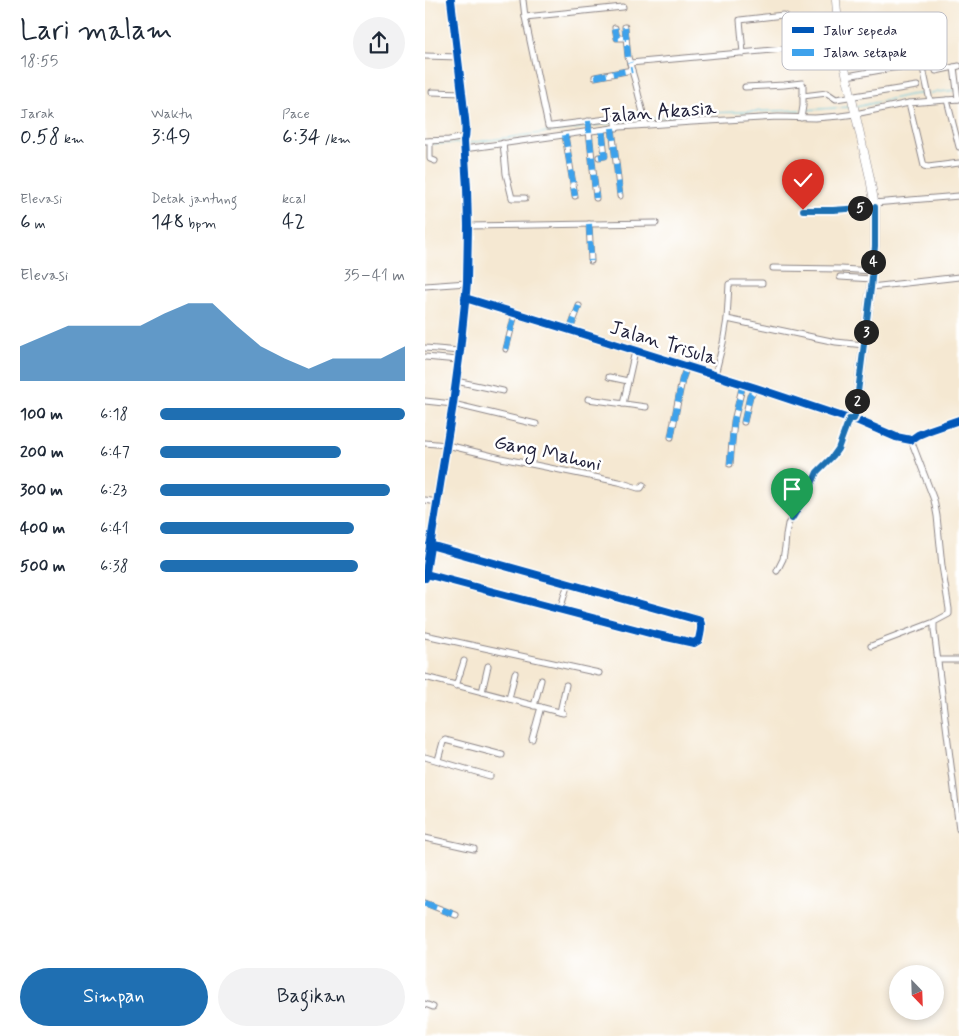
<!DOCTYPE html>
<html lang="id">
<meta charset="utf-8">
<style>
:root{--surface:#fff;--page:#f2f2f3;--text:#1f2937;--muted:#747a83;--accent:#1f6fb2}
body{margin:0;font-family:Mynerve,sans-serif;background:var(--page);color:var(--text);height:100vh;display:flex;flex-direction:column;font-size:19px;white-space:nowrap}
*{box-sizing:border-box;margin:0}
p{font-size:16px;color:var(--muted)}
.icon{flex:none;width:28px;height:28px;fill:none;stroke:currentColor;stroke-width:2;stroke-linecap:round;stroke-linejoin:round}
.map{position:relative;flex:1;overflow:hidden}
.sheet{display:flex;flex-direction:column;background:var(--surface);width:425px}
.sheet>*{flex:none}
.needle{width:32px;rotate:157deg}
.tools{position:absolute;left:464px;top:965px;display:grid;gap:10px}
.tools a{display:grid;place-items:center;width:55px;height:55px;border-radius:50%;background:var(--surface);box-shadow:0 2px 8px #0003;font-size:25px}
.pin{position:absolute;display:grid;place-items:center;width:42px;height:42px;color:#fff;margin:-51px -21px;border-radius:50% 50% 50% 0;rotate:-45deg;box-shadow:0 0 5px #0007}
.pin .icon{rotate:45deg}
.km{position:absolute;width:25px;height:25px;margin:-12px;border-radius:50%;background:#222;color:#fff;font-size:14px;line-height:25px;text-align:center}
.round{display:grid;place-items:center;flex:none;width:52px;height:52px;border-radius:26px;background:var(--page)}
.head{display:flex;align-items:center;justify-content:space-between;height:85px;padding:0 20px}
h1{font-size:28px;font-weight:600;line-height:38px}
.metrics{display:grid;grid-template-columns:repeat(3,1fr);gap:8px;height:85px;padding:5px 20px}
.metrics div{display:grid;align-content:center}
.metrics b{font-size:21px;font-weight:600}
.metrics small{font-size:14px;font-weight:400}
.metrics p{font-size:14px}
.chart{height:140px;padding:10px 20px}
.chart p{display:flex;justify-content:space-between}
.chart svg{width:100%;height:90px;margin-top:5px;fill:var(--accent);opacity:.7}
.cta{display:flex;gap:10px;margin-top:auto;padding:10px 20px}
.cta a{flex:1;height:58px;border-radius:30px;background:var(--accent);color:#fff;font-size:20px;font-weight:600;line-height:58px;text-align:center}
.cta a+a{background:var(--page);color:var(--text)}
ul{padding:0 20px;list-style:none;font-size:16px}
li{display:grid;grid-template-columns:80px 60px 1fr;align-items:center;height:38px}
li i{height:12px;border-radius:6px;background:var(--accent)}
main{display:flex;flex:1;min-height:0}
.map>svg:first-child{display:block}
</style>
<main>
<section class="sheet">
<div class="head"><div><h1>Lari malam</h1><p>18:55</p></div><a class="round"><svg class="icon" aria-label="share" viewBox="0 0 24 24"><path d="M12 15V3M7 8l5-5 5 5M5 13v7h14v-7"/></svg></a></div>
<div class="metrics">
<div><p>Jarak</p><b>0.58<small> km</small></b></div>
<div><p>Waktu</p><b>3:49</b></div>
<div><p>Pace</p><b>6:34<small> /km</small></b></div>
</div>
<div class="metrics">
<div><p>Elevasi</p><b>6<small> m</small></b></div>
<div><p>Detak jantung</p><b>148<small> bpm</small></b></div>
<div><p>kcal</p><b>42</b></div>
</div>
<div class="chart"><p><span>Elevasi</span>35–41 m</p>
<svg viewBox="0 0 160 44" preserveAspectRatio="none"><path d="M0 44V27L10 22L20 17L30 17L40 17L50 17L60 11L70 6L80 6L90 17L100 27L110 33L120 38L130 33L140 33L150 33L160 27V44z"/></svg>
</div>
<ul>
<li><b>100 m</b>6:18<i style="width:100%"></i></li>
<li><b>200 m</b>6:47<i style="width:74%"></i></li>
<li><b>300 m</b>6:23<i style="width:94%"></i></li>
<li><b>400 m</b>6:41<i style="width:79%"></i></li>
<li><b>500 m</b>6:38<i style="width:81%"></i></li>
</ul>
<div class="cta"><a>Simpan</a><a>Bagikan</a></div>
</section>
<div class="map">
<svg width="534" height="1036" viewBox="0 0 534 1036">
<rect width="100%" height="100%" fill="#fff"/>
<filter id="ink" filterUnits="userSpaceOnUse"><feTurbulence type="fractalNoise" baseFrequency=".02" numOctaves="2"/><feDisplacementMap in="SourceGraphic" scale="10" xChannelSelector="R" yChannelSelector="G"/><feConvolveMatrix kernelMatrix="1 2 1 2 8 2 1 2 1" color-interpolation-filters="sRGB"/></filter>
<filter id="wash" filterUnits="userSpaceOnUse"><feTurbulence type="fractalNoise" baseFrequency=".0096" numOctaves="4" result="noise"/><feDisplacementMap in="SourceGraphic" scale="20" xChannelSelector="R" yChannelSelector="G"/><feGaussianBlur stdDeviation="1.12" result="paint"/><feColorMatrix in="noise" values="0 0 0 0 0 0 0 0 0 0 0 0 0 0 0 0 0 1.4 0 .05"/><feComposite in="paint" operator="in"/></filter>
<g filter="url(#wash)">
<rect width="100%" height="100%" fill="#f5e8d2"/>
<g fill="none" stroke-linecap="round" stroke-linejoin="round">
<!-- stream -->
<g stroke="#5fc5dc" stroke-width="1">
<path d="M505 93 531 90"/>
<path d="M431 107 484 95 501 93"/>
<path d="M379 110 425 107"/>
<path d="M222 119 281 113 375 110"/>
<path d="M192 122 218 119"/>
<path d="M165 126 188 123"/>
<path d="M43 143 161 127"/>
<path d="M8 144 37 143"/>
</g>
</g>
</g>
<g filter="url(#ink)">
<g fill="none" stroke-linecap="round" stroke-linejoin="round">
<!-- street casing -->
<g stroke="#8c8586" stroke-width="7">
<g id="street">
<path d="M98 0 100 17 123 126H127L190 118 192 128"/>
<path d="M100 17 198 7"/>
<path d="M200 27 203 57 210 81 221 125"/>
<path d="M190 28 192 38H201"/>
<path d="M416 51 455 43"/>
<path d="M318 53 315 20 358 15 361 16 362 19 365 49"/>
<path d="M0 56 34 57"/>
<path d="M205 63 415 44"/>
<path d="M529 67 533 99"/>
<path d="M511 71 534 66"/>
<path d="M422 76 467 68 495 65 498 68 505 101"/>
<path d="M170 77 207 70"/>
<path d="M320 87 359 85 377 83 378 85V106L376 118"/>
<path d="M7 92 37 93"/>
<path d="M378 96 402 93 411 99 492 86"/>
<path d="M522 100 534 147"/>
<path d="M484 103 499 166 503 167 534 163"/>
<path d="M163 121 171 198"/>
<path d="M187 128 195 196"/>
<path d="M140 135 150 196"/>
<path d="M0 141 24 140 40 137"/>
<path d="M5 141V159L10 161"/>
<path d="M78 143 81 174 87 198H100"/>
<path d="M39 149 195 127 267 122 353 117 390 118 415 116 430 114 484 103 534 99"/>
<path d="M174 157 180 156 177 130"/>
<path d="M449 203 534 196"/>
<path d="M378 210H408L450 207"/>
<path d="M164 224 166 261"/>
<path d="M43 226 231 223"/>
<path d="M348 268 416 269 447 271"/>
<path d="M415 277 447 279"/>
<path d="M0 286 42 283"/>
<path d="M446 287 534 277"/>
<path d="M302 319 411 342 439 345"/>
<path d="M145 330 154 306"/>
<path d="M0 348 35 351"/>
<path d="M81 349 90 314"/>
<path d="M0 357 33 360"/>
<path d="M290 375 298 343 302 319 304 284 307 283H337"/>
<path d="M184 377 203 381"/>
<path d="M31 381 78 391"/>
<path d="M163 399 221 407"/>
<path d="M0 401 28 404 111 424"/>
<path d="M198 404 210 351"/>
<path d="M429 419 471 437 486 440C500 430 517 426 534 420"/>
<path d="M319 422 325 396 331 388"/>
<path d="M246 437 257 380 262 366"/>
<path d="M486 440 509 500 512 516 517 566 524 609V614L509 622V630L534 829"/>
<path d="M0 443 22 445 76 458 194 482 213 488H216L218 485"/>
<path d="M305 464 309 421 318 384"/>
<path d="M0 500 12 502"/>
<path d="M352 571 358 559 360 547 361 535 363 524 383 493 392 472 408 456 413 449 424 419"/>
<path d="M1 574 228 634 269 643 274 640C275 633 278 627 275 621L273 620 5 545"/>
<path d="M135 610 143 583"/>
<path d="M0 635 174 673"/>
<path d="M446 646 509 622"/>
<path d="M513 660H534"/>
<path d="M0 677 138 713"/>
<path d="M31 686 39 661"/>
<path d="M57 692 63 666"/>
<path d="M84 699 90 673"/>
<path d="M109 706 116 680"/>
<path d="M135 712 141 685"/>
<path d="M107 739 116 707"/>
<path d="M0 757 65 776"/>
<path d="M13 760 18 742 20 740 77 755"/>
<path d="M0 838 49 849"/>
<path d="M0 903 31 915"/>
<path d="M0 1004 8 1007"/>
</g>
</g>
<!-- secondary casing -->
<g stroke="#8c8586" stroke-width="9">
<g id="secondary">
<path d="M40 298 145 330 331 388 424 419H429L430 416 446 287 450 246V207L445 178 416 51 413 26 411 0"/>
<path d="M0 578 28 404 35 351 42 283 43 226 42 188 39 141C43 130 39 114 38 102 34 68 30 34 26 0"/>
</g>
</g>
<!-- street -->
<use href="#street" stroke="#fff" stroke-width="5"/>
<!-- secondary -->
<use href="#secondary" stroke="#fff" stroke-width="8"/>
<!-- quiet -->
<g stroke="#3ea2ec" stroke-width="6" stroke-dasharray="12 6" stroke-linecap="butt">
<path d="M200 27 203 57 205 63"/>
<path d="M190 28 192 38H201"/>
<path d="M170 77 207 70"/>
<path d="M163 121 171 198"/>
<path d="M187 128 195 196"/>
<path d="M140 135 150 196"/>
<path d="M174 157 180 156 177 130"/>
<path d="M164 224 166 261"/>
<path d="M145 330 154 306"/>
<path d="M81 349 90 314"/>
<path d="M319 422 325 396 331 388"/>
<path d="M246 437 257 380 262 366"/>
<path d="M305 464 309 421 318 384"/>
<path d="M0 903 31 915"/>
</g>
<!-- cycleway casing -->
<g stroke="#fff" stroke-width="11">
<g id="cycleway">
<path d="M40 298 145 330 331 388 424 419H429L471 437 486 440 493 435 505 430 534 420"/>
<path d="M1 574 228 634 269 643 274 640C275 633 278 627 275 621L273 620 5 545"/>
<path d="M0 578 28 404 35 351 42 283 43 226 42 188 39 141C43 130 39 114 38 102 34 68 30 34 26 0"/>
</g>
</g>
<!-- cycleway -->
<use href="#cycleway" stroke="#0057b8" stroke-width="8"/>
</g>
</g>
<g fill="none" stroke-linecap="round" stroke-linejoin="round" filter="url(#ink)">
<!-- route casing -->
<g stroke="#fff" stroke-width="10">
<path id="route" d="M367 519 383 493 392 472 408 456 413 449 424 419H429L430 416 446 288 450 246V207L408 210H378"/>
</g>
<!-- route -->
<use href="#route" stroke="#1f6fb2" stroke-width="6"/>
</g>
<g text-anchor="middle" stroke-width="5" stroke-linejoin="round" paint-order="stroke">
<!-- street labels -->
<g font-size="20" fill="#22223b" stroke="#fff">
<text transform="translate(233 111) rotate(-4)" y="7">Jalan Akasia</text>
<text transform="translate(239 342) rotate(17)" y="7">Jalan Trisula</text>
<text transform="translate(123 452) rotate(12)" y="7">Gang Mahoni</text>
</g>
</g>
<!-- legend -->
<rect x="357" y="12" width="165" height="58" rx="8" fill="#fff" stroke="#bdbdc4" stroke-width="1"/>
<rect x="367" y="27" width="22" height="6" fill="#0057b8"/>
<rect x="367" y="49" width="22" height="7" fill="#3ea2ec"/>
<g font-size="14" fill="#22223b">
<text x="398" y="35">Jalur sepeda</text>
<text x="398" y="57">Jalan setapak</text>
</g>
</svg>
<div class="tools">
<a><svg class="needle" viewBox="-14 -14 28 28"><path d="M0-13l5 13h-10z" fill="#e53935"/><path d="M0 13l5-13h-10z" fill="#747a83"/></svg></a>
</div>
<div class="pin" style="left:367px;top:519px;background:#1e9e55"><svg class="icon" aria-label="arrive" viewBox="0 0 24 24"><path d="M6 21V4h12l-3 4 3 4H6"/></svg></div>
<div class="pin" style="left:378px;top:210px;background:#d93025"><svg class="icon" aria-label="check" viewBox="0 0 24 24"><path d="M5 12l5 5 9-10"/></svg></div>
<b class="km" style="left:432px;top:401px">2</b>
<b class="km" style="left:441px;top:332px">3</b>
<b class="km" style="left:448px;top:262px">4</b>
<b class="km" style="left:435px;top:208px">5</b>
</div>
</main>
